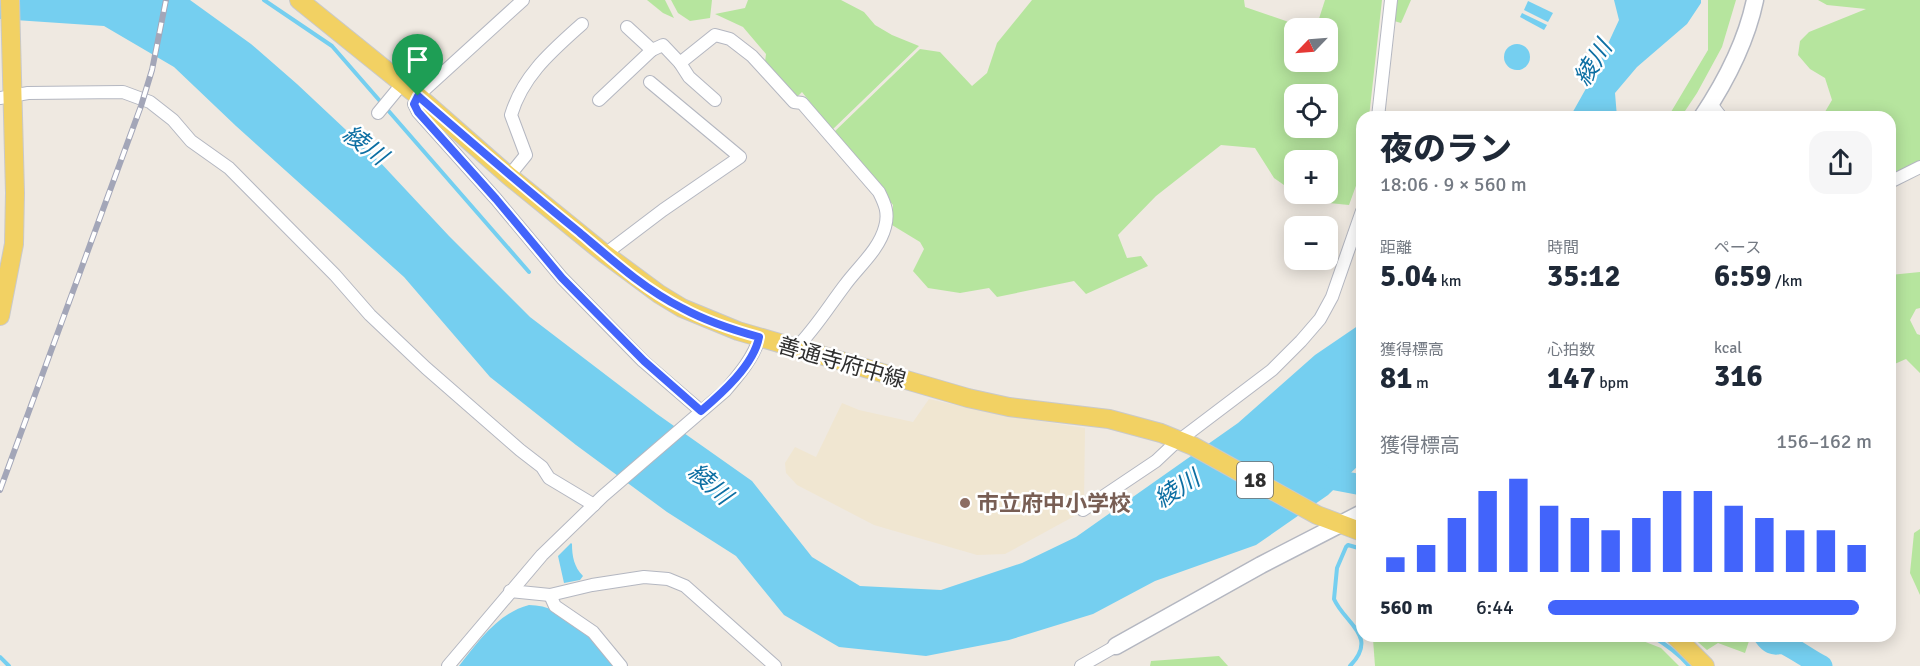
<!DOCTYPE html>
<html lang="ja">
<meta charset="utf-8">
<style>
:root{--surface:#fff;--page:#f6f6f7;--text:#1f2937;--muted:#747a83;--accent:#4264fb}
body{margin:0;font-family:Signika,"Noto Sans JP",sans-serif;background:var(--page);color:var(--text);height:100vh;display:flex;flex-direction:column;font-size:22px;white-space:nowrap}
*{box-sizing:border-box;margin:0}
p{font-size:20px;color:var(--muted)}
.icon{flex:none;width:33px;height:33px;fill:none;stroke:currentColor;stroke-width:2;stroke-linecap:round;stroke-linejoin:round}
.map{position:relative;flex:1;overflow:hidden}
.details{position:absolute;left:1356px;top:111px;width:540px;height:531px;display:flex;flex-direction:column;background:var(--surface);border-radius:18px;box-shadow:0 3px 15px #0003}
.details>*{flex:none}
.needle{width:39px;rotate:245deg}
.buttons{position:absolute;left:1284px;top:18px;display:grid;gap:12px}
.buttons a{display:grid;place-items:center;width:54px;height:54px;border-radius:12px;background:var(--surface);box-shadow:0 3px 15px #0003;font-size:30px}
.pin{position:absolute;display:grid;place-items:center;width:51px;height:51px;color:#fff;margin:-62px -26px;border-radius:50% 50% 50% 0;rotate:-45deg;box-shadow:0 0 6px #0007}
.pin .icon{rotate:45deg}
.round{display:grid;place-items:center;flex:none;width:63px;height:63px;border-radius:18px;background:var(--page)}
.summary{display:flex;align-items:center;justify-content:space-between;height:102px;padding:0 24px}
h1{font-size:33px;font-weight:800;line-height:45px}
.metrics{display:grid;grid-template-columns:repeat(3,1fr);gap:9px;height:102px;padding:6px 24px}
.metrics div{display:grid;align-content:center}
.metrics b{font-size:30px;font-weight:800}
.metrics small{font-size:16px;font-weight:400}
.metrics p{font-size:16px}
.chart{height:168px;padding:12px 24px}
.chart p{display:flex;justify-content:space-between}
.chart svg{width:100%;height:108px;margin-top:6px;stroke:var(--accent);stroke-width:6}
ul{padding:0 24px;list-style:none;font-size:20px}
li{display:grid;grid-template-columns:96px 72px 1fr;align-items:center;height:45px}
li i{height:15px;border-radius:8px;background:var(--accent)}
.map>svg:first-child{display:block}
</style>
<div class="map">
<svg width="1920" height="666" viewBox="0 0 1920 666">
<rect width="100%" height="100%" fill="#efe9e1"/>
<!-- education -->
<path fill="#f0e6d1" d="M929 399 1000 415 1085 428 1084 504 1080 513 1005 554 977 555 874 525 797 485 786 473 785 463 795 447 816 457 842 403 859 410 913 422Z"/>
<!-- green -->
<g fill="#b6e59e" fill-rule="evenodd">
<path d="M647 0H665L674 18 663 13Z"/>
<path d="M671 0H712L710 18 690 21 678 13Z"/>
<path d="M748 0H841L864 12 875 25 892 35 919 46 832 130 802 92 797 97 765 62 766 54 743 27 715 14 745 8Z"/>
<path d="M1032 0H1244L1245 7 1306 28H1294V62H1328V28H1316L1325 0H1382L1369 117H1362L1361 172 1349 205 1309 201 1297 194H1328V160H1294V192L1274 178 1255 148 1221 145 1156 196 1118 235 1127 258 1141 256 1148 266 1086 294 1074 281 997 297 989 288 960 293 928 288 913 271 924 249 920 242 892 225 893 205 833 133 920 49 940 52 972 86 987 73 997 43ZM1294 94H1328V128H1294Z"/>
<path d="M1397 0H1411L1401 23 1394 21Z"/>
<path d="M1708 0H1736L1722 47 1697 93 1681 117H1668L1708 50Z"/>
<path d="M1818 0H1920V163L1890 176V117H1822L1832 100 1825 78 1810 69 1798 55 1800 41 1809 32 1866 9 1827 5Z"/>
<path d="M1920 272V308L1916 309 1910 320 1917 334 1920 335V373L1906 359 1890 366V275Z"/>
<path d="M1920 529V595L1910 573 1914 533Z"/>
<path d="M1395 636H1630L1661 648 1679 666H1375L1373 639Z"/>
<path d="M1691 636H1747L1750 638 1745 653 1718 643 1707 650Z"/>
<path d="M1219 656 1228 666H1150L1151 661Z"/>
</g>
<!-- water -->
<g fill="#75cff0">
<path d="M0 0H190L251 44 297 84 378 160 449 236 530 317 657 414 752 481 812 557 860 586 941 590 1022 563 1076 537 1238 423 1315 355 1362 323V462L1328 495 1256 545 1155 581 1093 614 1009 640 926 656 839 647 784 615 736 556 667 512 576 445 490 377 404 277 236 126 174 67 104 26 0 19Z"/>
<path d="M1614 0H1701V3L1687 24 1637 67 1615 93 1617 117H1570L1593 76 1619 20Z"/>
<path d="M1528 1 1553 13 1548 22 1524 10Z"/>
<path d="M1522 13 1547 25 1544 30 1520 17Z"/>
<circle cx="1517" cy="57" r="13"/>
<path d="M571 543 572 544C572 556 574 567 583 576L580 580 564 583 558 556Z"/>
<path d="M529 605C566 605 594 641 616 666H459C478 642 498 613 529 605Z"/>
</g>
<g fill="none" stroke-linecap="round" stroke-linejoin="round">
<!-- stream -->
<g stroke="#75cff0" stroke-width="4">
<path d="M264 0 332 46 529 272"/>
<path d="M1652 636C1665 644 1679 653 1689 666"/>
<path d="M0 657 9 666"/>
<path d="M1350 666C1379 636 1345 624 1334 599L1337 568 1346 547 1348 545 1362 549"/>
</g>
<!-- river -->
<g stroke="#75cff0" stroke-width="21">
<path d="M1317 472 1325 478 1362 485"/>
<path d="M1764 636C1769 643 1773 646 1782 643 1796 649 1808 659 1822 666"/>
</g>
<!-- street casing -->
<g stroke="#b4b7c1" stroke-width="14">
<g id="street">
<path d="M523 0 423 91 414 104 418 112 496 199 562 278 643 361 701 411"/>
<path d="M627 27 652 50"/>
<path d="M680 63 689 77 715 100"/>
<path d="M0 98 28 93 123 92 150 102 173 120 191 141 229 168 335 275 370 315 426 368 520 450 542 467 549 478 594 505"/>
<path d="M599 100 652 50 663 45 680 63 715 35 730 39 752 56 794 102 802 103 879 192C885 204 889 213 885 227 879 250 858 267 845 285 829 306 815 329 796 348"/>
<path d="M1711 104 1721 117"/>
<path d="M378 113 402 84"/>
<path d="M1378 117 1391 0"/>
<path d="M509 176 526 155 511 115C523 75 552 51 582 24"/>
<path d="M1890 182 1920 167"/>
<path d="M605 254 663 210 740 157 650 82"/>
<path d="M1083 510 1156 461 1173 445 1272 370 1301 341 1320 319 1332 297 1362 211"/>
<path d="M510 591 550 595 592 585 644 577 668 579 685 586 775 666"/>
<path d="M550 595 555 606 593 632 621 666"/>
<path d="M448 666 542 555 603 496 725 391C737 377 756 355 759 337"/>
<path d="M1081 666 1116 646"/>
</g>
</g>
<!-- secondary casing -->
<g stroke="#b4b7c1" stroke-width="19">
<g id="secondary">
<path d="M1702 117C1726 81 1746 43 1755 0"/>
<path d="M1116 646 1261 565 1362 513"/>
</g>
</g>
<!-- primary casing -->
<g stroke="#c9c9c9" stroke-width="20">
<g id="primary">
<path d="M299 0 418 96 509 176 605 254 659 294 682 308 738 331 968 398 1009 407 1109 419 1161 433 1193 446 1317 515 1362 532"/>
<path d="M0 316 14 244 15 193 10 0"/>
<path d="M1675 636 1705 666"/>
</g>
</g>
<!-- street -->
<use href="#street" stroke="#fff" stroke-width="12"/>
<!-- secondary -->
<use href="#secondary" stroke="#fff" stroke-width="16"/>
<!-- primary -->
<use href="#primary" stroke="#f2d163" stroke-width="18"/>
<!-- rail casing -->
<g stroke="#a3a6b8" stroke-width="6">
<path id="rail" d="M0 490 141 106 152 70 166 0"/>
</g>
<!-- rail -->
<use href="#rail" stroke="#fff" stroke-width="4" stroke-dasharray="11" stroke-linecap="butt"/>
</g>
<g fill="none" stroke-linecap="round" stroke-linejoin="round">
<!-- route casing -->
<g stroke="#fff" stroke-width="12">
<path id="route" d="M418 96C471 142 524 188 579 232 611 259 644 289 682 308 706 321 733 330 759 337 754 365 721 394 701 411L644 361 562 278 496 199 418 112 414 104Z"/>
</g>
<!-- route -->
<use href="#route" stroke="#4264fb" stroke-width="8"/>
</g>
<!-- markers -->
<circle fill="#8d6e63" stroke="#fff" stroke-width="2" cx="965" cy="503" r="6"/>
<g text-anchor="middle" stroke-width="5" stroke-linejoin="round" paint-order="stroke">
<!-- shield labels -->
<rect fill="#fff" stroke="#6d6d6d" stroke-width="1.5" x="1237" y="462" width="36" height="36" rx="4.5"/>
<g font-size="21" font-weight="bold" fill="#2e2e2e">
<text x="1255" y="487">18</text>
</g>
<!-- street labels -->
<g font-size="22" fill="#2e2e2e" stroke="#fff">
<text transform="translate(842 362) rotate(16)" y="8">善通寺府中線</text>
</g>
<!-- education labels -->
<g font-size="22" font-weight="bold" fill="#785e54" stroke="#fff" text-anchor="start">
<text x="977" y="511">市立府中小学校</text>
</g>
<!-- water labels -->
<g font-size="24" font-style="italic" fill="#0d6fa3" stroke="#fff">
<text transform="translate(1593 63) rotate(-58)" y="8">綾川</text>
<text transform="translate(365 145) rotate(37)" y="8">綾川</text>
<text transform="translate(710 484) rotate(41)" y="8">綾川</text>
<text transform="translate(1177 489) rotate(-32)" y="8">綾川</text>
</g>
</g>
</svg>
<div class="buttons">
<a><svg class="needle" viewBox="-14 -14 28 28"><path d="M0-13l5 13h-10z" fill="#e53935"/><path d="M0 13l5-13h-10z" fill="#747a83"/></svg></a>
<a><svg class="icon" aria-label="locate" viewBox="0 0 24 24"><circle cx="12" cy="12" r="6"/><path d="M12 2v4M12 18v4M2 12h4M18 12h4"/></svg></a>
<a>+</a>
<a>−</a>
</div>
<div class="pin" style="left:418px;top:96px;background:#1e9e55"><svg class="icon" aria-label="arrive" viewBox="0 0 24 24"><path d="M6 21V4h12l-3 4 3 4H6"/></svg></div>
<section class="details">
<div class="summary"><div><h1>夜のラン</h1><p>18:06 · 9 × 560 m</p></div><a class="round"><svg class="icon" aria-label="share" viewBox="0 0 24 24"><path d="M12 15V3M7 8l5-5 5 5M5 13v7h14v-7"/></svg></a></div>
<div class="metrics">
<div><p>距離</p><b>5.04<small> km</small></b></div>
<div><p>時間</p><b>35:12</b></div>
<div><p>ペース</p><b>6:59<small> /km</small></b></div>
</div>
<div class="metrics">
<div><p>獲得標高</p><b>81<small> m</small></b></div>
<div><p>心拍数</p><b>147<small> bpm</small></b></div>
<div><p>kcal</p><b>316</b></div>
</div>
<div class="chart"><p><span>獲得標高</span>156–162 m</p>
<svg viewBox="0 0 160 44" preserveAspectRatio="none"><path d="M5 44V38M15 44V33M25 44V22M35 44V11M45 44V6M55 44V17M65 44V22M75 44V27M85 44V22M95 44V11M105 44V11M115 44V17M125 44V22M135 44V27M145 44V27M155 44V33"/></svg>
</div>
<ul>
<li><b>560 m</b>6:44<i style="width:96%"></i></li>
</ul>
</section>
</div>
